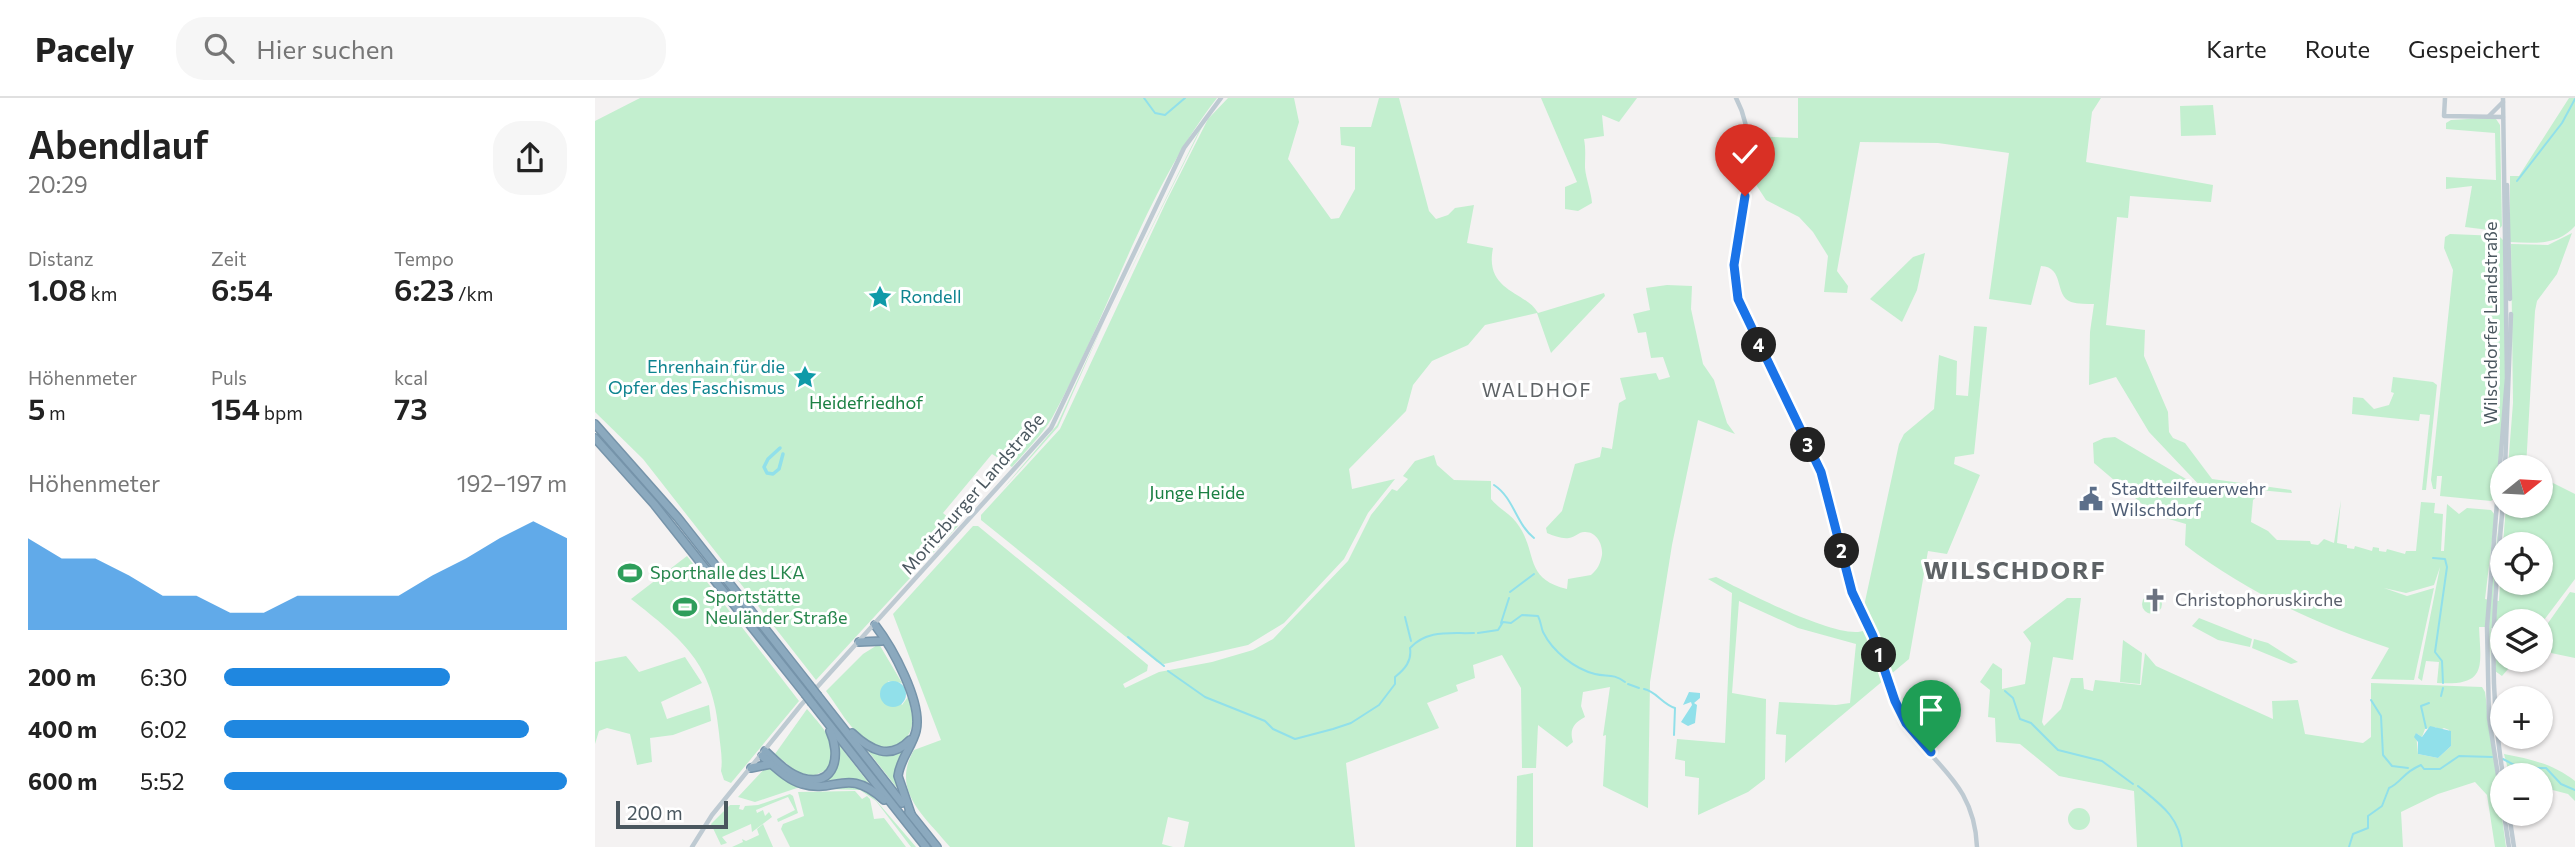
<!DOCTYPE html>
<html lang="de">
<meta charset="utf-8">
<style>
:root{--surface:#fff;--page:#f6f6f6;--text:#222;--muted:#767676;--line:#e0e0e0;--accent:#1f87e0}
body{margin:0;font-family:Commissioner,sans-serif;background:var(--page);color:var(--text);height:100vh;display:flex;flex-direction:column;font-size:26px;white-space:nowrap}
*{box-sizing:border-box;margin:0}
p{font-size:23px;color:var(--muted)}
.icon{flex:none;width:38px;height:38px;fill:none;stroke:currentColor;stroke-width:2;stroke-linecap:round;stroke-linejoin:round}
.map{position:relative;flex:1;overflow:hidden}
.sheet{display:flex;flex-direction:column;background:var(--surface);width:595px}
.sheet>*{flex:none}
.needle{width:46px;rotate:72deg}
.controls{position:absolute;left:1895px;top:357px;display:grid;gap:14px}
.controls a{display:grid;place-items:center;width:63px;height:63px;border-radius:50%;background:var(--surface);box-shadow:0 2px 5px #0004;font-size:35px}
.scale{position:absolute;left:21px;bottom:18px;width:112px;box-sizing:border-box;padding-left:7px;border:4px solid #4a575f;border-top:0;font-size:19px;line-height:24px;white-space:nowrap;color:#4a575f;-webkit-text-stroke:5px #fff;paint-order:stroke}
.pin{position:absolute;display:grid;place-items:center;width:60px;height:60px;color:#fff;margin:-72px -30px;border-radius:50% 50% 50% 0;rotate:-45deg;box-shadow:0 0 7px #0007}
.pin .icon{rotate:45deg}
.km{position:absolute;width:35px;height:35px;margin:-18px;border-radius:50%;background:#222;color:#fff;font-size:19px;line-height:35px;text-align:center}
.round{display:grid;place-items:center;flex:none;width:74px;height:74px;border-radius:28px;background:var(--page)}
.summary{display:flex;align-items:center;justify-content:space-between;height:119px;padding:0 28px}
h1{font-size:38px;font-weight:600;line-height:52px}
.stats{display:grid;grid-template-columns:repeat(3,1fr);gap:10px;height:119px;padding:7px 28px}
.stats div{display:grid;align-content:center}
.stats b{font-size:30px;font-weight:600}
.stats small{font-size:19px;font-weight:400}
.stats p{font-size:19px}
.chart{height:196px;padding:14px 28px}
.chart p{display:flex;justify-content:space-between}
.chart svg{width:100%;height:126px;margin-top:7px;fill:var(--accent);opacity:.7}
ul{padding:0 28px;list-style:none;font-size:23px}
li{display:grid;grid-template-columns:112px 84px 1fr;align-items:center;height:52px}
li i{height:18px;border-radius:9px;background:var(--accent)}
header{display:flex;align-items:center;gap:42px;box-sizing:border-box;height:98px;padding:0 35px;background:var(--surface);border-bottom:2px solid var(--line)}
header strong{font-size:33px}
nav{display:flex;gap:38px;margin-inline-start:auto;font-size:24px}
.search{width:490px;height:63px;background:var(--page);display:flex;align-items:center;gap:18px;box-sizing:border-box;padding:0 24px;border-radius:28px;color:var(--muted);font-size:26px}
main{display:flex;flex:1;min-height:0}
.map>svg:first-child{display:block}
</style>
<header>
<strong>Pacely</strong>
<div class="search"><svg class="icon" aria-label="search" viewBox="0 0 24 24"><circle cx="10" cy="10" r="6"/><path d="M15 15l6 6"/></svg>Hier suchen</div>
<nav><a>Karte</a><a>Route</a><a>Gespeichert</a></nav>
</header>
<main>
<section class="sheet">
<div class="summary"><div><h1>Abendlauf</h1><p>20:29</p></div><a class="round"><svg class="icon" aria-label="share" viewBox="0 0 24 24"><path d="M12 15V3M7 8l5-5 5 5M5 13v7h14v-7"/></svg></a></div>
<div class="stats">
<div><p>Distanz</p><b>1.08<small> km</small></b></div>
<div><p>Zeit</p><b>6:54</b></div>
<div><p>Tempo</p><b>6:23<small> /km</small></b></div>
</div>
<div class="stats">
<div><p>Höhenmeter</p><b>5<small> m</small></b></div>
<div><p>Puls</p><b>154<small> bpm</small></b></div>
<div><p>kcal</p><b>73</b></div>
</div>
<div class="chart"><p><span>Höhenmeter</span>192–197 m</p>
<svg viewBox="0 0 160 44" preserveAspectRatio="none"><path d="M0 44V12L10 19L20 19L30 25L40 32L50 32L60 38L70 38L80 32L90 32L100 32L110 32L120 25L130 19L140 12L150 6L160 12V44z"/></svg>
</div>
<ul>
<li><b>200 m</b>6:30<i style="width:66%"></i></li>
<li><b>400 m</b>6:02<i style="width:89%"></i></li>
<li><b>600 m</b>5:52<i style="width:100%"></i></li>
</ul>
</section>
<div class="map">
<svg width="1980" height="749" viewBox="0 0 1980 749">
<rect width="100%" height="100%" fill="#f4f2f2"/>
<!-- green -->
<g fill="#c3efcf" fill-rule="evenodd">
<path d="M45 0H622C548 95 515 215 457 320 447 337 430 354 417 369L397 356 348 415 363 428 221 582 48 361 0 314V23Z"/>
<path d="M633 0H699L704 24 693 61 736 121 744 120 760 91V49L746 47 745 29H776L784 0H804L834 113 841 121 853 117 860 110 879 107 872 145 898 150C889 194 931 193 943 215L1009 195 1010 198 956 255 942 215 890 227 873 247 837 263 818 287 811 313 754 371 757 391 800 381 773 415 749 461 689 525 653 547 569 566 562 564 386 422V417L465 331 572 102 613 21Z"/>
<path d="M946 0H1042L1024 24 1007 17 1009 38 989 41C991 51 990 60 990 70 991 81 996 93 997 105L983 113 970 111V89L982 84Z"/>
<path d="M1203 0H1506L1497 14 1491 64 1618 87 1616 104 1535 98 1533 120 1522 119 1511 227 1550 232 1549 258 1573 314 1574 334 1578 340 1590 345 1617 381 1696 392 1697 395 1664 392 1663 398 1658 402 1656 424 1673 433 1682 442 1715 443 1716 446 1723 447 1729 441 1739 445 1746 402 1742 445 1752 447V450L1759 451 1760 448 1777 453 1778 449 1784 450V453L1791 454 1792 451 1810 456 1811 453H1821L1826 404 1840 405 1839 415 1848 416 1846 453H1849L1852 406 1864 416 1872 410 1896 412 1900 417 1890 501 1895 502 1905 415 1898 502 1904 503 1907 449 1908 485H1946V446H1908L1911 408H1946V379L1980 396V481L1946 526 1908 523V562H1921L1907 578 1900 573 1902 530H1896L1895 574 1894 529H1884C1886 570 1892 588 1842 585L1844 564 1831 563 1827 583 1823 580 1845 469 1839 487 1811 495 1789 490 1812 498 1839 490 1819 582 1776 581 1794 550C1722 527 1650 493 1590 447L1591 426 1560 417 1499 365 1498 345 1509 340 1520 339 1608 391 1554 334 1521 279 1494 287 1495 234 1499 206C1492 206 1483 206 1476 204 1459 198 1470 169 1446 168L1436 207 1394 201 1414 55 1343 45 1265 44 1242 173 1253 188 1252 195 1229 194 1233 158 1218 134 1204 119 1171 102 1156 79 1147 78 1146 58H1154V38L1203 40Z"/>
<path d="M1974 0H1980V128C1962 148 1940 145 1915 144V78H1924Z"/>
<path d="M1618 7 1621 37 1586 38 1585 8Z"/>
<path d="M1890 20 1901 21 1905 27 1907 128 1902 133 1870 129 1877 88 1851 91V79L1901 82 1900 35 1851 31V25L1856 22Z"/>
<path d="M608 25V27L512 220Z"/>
<path d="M1977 135 1962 176 1942 203 1940 213 1931 369H1913L1918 305 1916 146 1953 147Z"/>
<path d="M1855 136 1904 138 1908 142 1911 293 1901 399 1896 403 1845 398 1847 378H1842L1841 391H1838L1836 382 1858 172 1849 150 1850 139Z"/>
<path d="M1330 155 1322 192 1307 224 1275 201 1318 159Z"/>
<path d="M1072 187 1097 188 1096 211 1108 266 1119 282 1132 325 1140 336 1103 322 1077 447 1055 584 1053 710 1008 688 1011 637 1008 638 1015 589 988 594 986 608 990 619C979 625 974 631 978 644L972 649 943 627 941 670H927L926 590 907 557 878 567 880 580 861 587 863 593 832 605 844 630 751 665 760 749H589L594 724 573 719 567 746 578 749H355C330 718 295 693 319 652L346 642 298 516 378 428H383L553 567 552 573 528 586 530 590 564 574 617 564 658 552 678 541 753 463 776 417 797 391 802 393 813 381 808 378 820 363 839 357 842 367 859 382 896 383V401C903 410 914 415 921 424 944 453 927 480 972 491L973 481 996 477C1003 471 1005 466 1007 457 1008 447 1002 433 989 434 984 434 980 439 974 440 967 441 959 438 952 435L951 430 967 413 980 366 1005 359 1007 349 1017 351 1024 305 1031 301 1025 280 1061 275 1064 282 1075 279 1068 259 1056 260 1051 234 1043 235 1038 216 1055 212 1051 190Z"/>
<path d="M510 222 463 329 406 393 462 327Z"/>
<path d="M1379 228 1392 229 1379 356 1360 359 1359 366 1385 377 1352 456 1333 453 1314 561 1190 665 1191 637 1181 636 1184 604 1241 607 1255 605 1261 546 1203 530 1144 503 1137 595 1171 601 1170 681 1153 694 1103 717 1104 680 1090 678V663L1080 661 1082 641 1130 645 1137 495 1113 481 1121 479C1146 491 1247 545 1270 532L1266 522 1304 346 1309 336 1339 311 1344 257 1362 263 1361 297 1373 298Z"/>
<path d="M1798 279 1838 284 1842 287 1831 392H1827L1835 317 1825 316 1824 323 1757 316 1758 299 1768 300 1779 311 1794 307 1799 295 1796 294Z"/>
<path d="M92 458 204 603 136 685 129 682 126 673C128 660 125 648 124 635 118 565 88 542 36 501Z"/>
<path d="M1975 494 1980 495V560L1956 555V541L1946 535Z"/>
<circle cx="1557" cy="506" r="10"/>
<path d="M1472 500H1486L1478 562 1458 559 1447 624 1449 628 1466 611 1476 580H1488L1489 591 1498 593 1500 582 1546 587 1550 555 1561 568 1678 621 1677 603 1703 602 1710 636 1768 645 1776 639V585L1887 589 1890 594 1911 749H1900L1892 697 1880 684 1843 696 1806 714 1808 749H1542L1539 693 1464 678 1425 646 1401 644 1400 620 1393 619 1395 592 1385 584 1398 565 1407 571V591L1430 586 1436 545 1428 534ZM1841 629 1843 633 1849 630 1854 632 1856 648 1843 660 1823 656 1821 635 1827 639 1830 631Z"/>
<path d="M1604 520 1657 541 1655 549 1623 542 1597 528Z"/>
<path d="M1659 541 1673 545 1703 564 1696 566 1657 550Z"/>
<path d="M1528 542 1547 555 1545 586 1525 584Z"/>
<path d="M284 546 307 585 293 583 307 607 313 599C319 619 322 640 298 648 292 650 283 649 277 646 257 636 244 610 231 593L268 556Z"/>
<path d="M31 558 44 574 90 559 107 585 66 604 72 621 114 607 116 623 78 637 55 640 57 664 42 667 35 636 12 630 4 633 0 646V564Z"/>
<path d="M212 611C231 634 241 640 234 671L218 678 202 674 180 656Z"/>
<path d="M314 646 302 670V690L273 653 298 656Z"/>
<path d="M244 647 276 688 249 680 218 685 240 669Z"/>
<path d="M1909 656C1936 661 1958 666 1980 683V703L1973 696 1946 689V677L1914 675Z"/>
<path d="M172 668 203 688 253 686 273 693 321 749H316L281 703 265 692 202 690 160 704 143 699Z"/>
<path d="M938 675V749H921L922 678Z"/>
<path d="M260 693 267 701 272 698 275 701 279 721 289 720 311 749H195L186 731 188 726 209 718 203 694Z"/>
<path d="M195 696 198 698 203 715 183 724 182 721 200 712 193 699 161 712 162 715 168 712 170 718 174 714 177 719 157 734 156 726 127 739 132 745 126 747 116 726 135 707H145L144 711 148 712 150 708 163 707Z"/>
<circle cx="1484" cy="721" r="11"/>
<path d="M168 726 178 749H137L148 744 147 741 151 743 164 737 162 731Z"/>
</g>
<!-- water -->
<g fill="#91e0ea">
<circle cx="298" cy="596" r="13"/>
<path d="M1094 594 1105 595V600L1099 605 1102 607 1100 625 1093 628 1086 624 1097 607 1096 604 1088 607Z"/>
<path d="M1835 628 1856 633V648L1843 660 1823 656V644L1819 639 1821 635 1827 639Z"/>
</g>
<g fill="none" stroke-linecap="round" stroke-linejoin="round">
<!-- stream -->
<g stroke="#91e0ea" stroke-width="2">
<path d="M549 0 560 15 570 17 590 0"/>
<path d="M1922 83 1967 25 1980 1"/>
<path d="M899 387C919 400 921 426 939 440"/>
<path d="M1838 460 1850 461 1852 469 1840 554 1847 563 1848 585"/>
<path d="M915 494 939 476"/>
<path d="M810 519 816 543"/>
<path d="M906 525 914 500"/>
<path d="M883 535 903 532 908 524 916 525 927 517 943 518C946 524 946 529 948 534 958 554 980 571 1000 576 1012 579 1018 575 1030 584"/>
<path d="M533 539 569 568"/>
<path d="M573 573 610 599 670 623 678 631 700 641 738 631 756 625 784 607 800 586V579C810 571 817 563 815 550 833 531 855 536 879 535"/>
<path d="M1033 586 1044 590"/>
<path d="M1049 591C1061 593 1067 606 1080 610L1079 637"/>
<path d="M1410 593 1418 600 1425 621 1436 625 1463 652 1507 663 1538 686"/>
<path d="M1846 598 1848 590"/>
<path d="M1776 602 1786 618 1788 657 1797 668 1813 670"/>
<path d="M1831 630 1826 608 1834 605"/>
<path d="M1908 661 1925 670H1951L1966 686 1980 692"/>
<path d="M1543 688C1565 706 1585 719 1587 749"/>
<path d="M1754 749 1758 736 1773 730V718L1787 708 1794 690C1807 684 1807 675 1826 667L1829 671H1845L1864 658 1897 659"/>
</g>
<!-- canal -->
<path stroke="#91e0ea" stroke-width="3.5" d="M185 350 173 361 169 369 172 375 178 376 184 371 188 356"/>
<!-- highway casing -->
<g stroke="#7694aa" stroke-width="10">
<g id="highway">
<path d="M0 326 83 420 216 589"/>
<path d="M0 340 59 406 210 596"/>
<path d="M280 527C297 549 328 605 321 633 317 649 305 661 303 678L316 716"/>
<path d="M264 544 287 543"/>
<path d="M223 598 307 705"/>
<path d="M217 605 331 749"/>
<path d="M257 635C275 652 295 663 315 642"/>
<path d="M170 653C181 663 193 676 207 680 241 690 246 656 235 633"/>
<path d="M167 658C178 667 192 682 207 686 241 696 252 668 289 702"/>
<path d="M156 670 176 666"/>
<path d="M314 714 342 749"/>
</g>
</g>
<!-- secondary -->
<g stroke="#becad2" stroke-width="4.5">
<path d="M1141 0C1177 67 1119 146 1148 213 1172 269 1207 322 1228 380 1239 411 1244 445 1253 477 1258 500 1270 519 1278 541 1287 564 1293 588 1303 610 1329 666 1379 677 1382 749"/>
<path d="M1850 0 1849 18 1908 19"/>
<path d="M1894 18 1908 4"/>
<path d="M1912 87 1915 201"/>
<path d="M1910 369 1916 216"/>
<path d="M1908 406C1899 502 1892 580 1908 677"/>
<path d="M1908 709 1894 620 1892 529 1912 280 1908 0"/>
<path d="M1909 716 1914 749"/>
<path d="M1914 716 1919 749"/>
<path d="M97 749 117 717 206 607 456 330 589 50 626 0"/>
</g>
<!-- highway -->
<use href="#highway" stroke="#8ba9be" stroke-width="7"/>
<!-- highway-bridge casing -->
<g stroke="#7694aa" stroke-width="10" stroke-linecap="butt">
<g id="highway-bridge">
<path d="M216 589 223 598"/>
<path d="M210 596 217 605"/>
</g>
</g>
<!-- highway-bridge -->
<use href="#highway-bridge" stroke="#8ba9be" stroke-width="7"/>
</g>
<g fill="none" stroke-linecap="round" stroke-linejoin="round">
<!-- route casing -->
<g stroke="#fff" stroke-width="14">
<path id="route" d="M1150 98 1139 167 1143 201 1226 374 1257 494 1278 538 1300 603 1311 625 1336 654"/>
</g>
<!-- route -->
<use href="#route" stroke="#1a73e8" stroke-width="9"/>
</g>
<!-- icons -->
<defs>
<g id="sight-bare" transform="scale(1.89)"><path d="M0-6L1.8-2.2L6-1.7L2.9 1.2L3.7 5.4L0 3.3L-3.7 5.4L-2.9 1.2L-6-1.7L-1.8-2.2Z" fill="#0f9aa8" stroke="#fff" stroke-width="2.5" paint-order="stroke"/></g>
<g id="civic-bare" transform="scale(1.89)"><path d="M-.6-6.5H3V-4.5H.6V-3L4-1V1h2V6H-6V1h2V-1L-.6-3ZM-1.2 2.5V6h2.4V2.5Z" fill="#5c6f8a" stroke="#fff" stroke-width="2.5" paint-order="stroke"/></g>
<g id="stadium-bare" transform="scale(1.89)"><path d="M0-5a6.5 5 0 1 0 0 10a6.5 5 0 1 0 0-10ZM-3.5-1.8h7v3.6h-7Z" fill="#2e9e5b" stroke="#fff" stroke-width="2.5" paint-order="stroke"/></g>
<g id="church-bare" transform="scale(1.89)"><path d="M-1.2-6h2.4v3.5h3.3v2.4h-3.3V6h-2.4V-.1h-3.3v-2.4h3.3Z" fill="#6b7280" stroke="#fff" stroke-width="2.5" paint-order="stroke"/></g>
</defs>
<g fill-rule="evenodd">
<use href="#sight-bare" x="285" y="199"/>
<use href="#sight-bare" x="210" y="279"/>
<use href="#civic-bare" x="1496" y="401"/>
<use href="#stadium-bare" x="35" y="475"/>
<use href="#church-bare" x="1560" y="502"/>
<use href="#stadium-bare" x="90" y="509"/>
</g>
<g text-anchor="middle" stroke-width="6" stroke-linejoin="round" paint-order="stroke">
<!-- culture labels -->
<g font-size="18" fill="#0d838f" stroke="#fff" text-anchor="start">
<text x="305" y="205">Rondell</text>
<text x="190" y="275" text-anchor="end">Ehrenhain für die<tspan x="190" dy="21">Opfer des Faschismus</tspan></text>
</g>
<!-- street labels -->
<g font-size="18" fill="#4a575f" stroke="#fff">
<text transform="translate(1896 225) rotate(-90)" y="6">Wilschdorfer Landstraße</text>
<text transform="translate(378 396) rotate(-49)" y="6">Moritzburger Landstraße</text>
</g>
<!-- park labels -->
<g font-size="18" fill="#1b8043" stroke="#fff">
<text x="271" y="311">Heidefriedhof</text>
<text x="602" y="401">Junge Heide</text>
</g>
<!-- service labels -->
<g font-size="18" fill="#4e5e75" stroke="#fff" text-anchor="start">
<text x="1516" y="397">Stadtteilfeuerwehr<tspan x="1516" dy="21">Wilschdorf</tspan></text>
</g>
<!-- leisure labels -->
<g font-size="18" fill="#27864d" stroke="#fff" text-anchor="start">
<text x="55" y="481">Sporthalle des LKA</text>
<text x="110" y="505">Sportstätte<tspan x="110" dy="21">Neuländer Straße</tspan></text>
</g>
<!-- worship labels -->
<g font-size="18" fill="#5b616d" stroke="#fff" text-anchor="start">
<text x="1580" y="508">Christophoruskirche</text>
</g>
<!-- neighbourhood labels -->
<g font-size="19" letter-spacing="2" fill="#5e6366" stroke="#fff">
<text x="942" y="299">WALDHOF</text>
</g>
<!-- district labels -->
<g font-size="24" font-weight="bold" letter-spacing="2" fill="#5e6366" stroke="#fff">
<text x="1420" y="481">WILSCHDORF</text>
</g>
</g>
</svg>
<div class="controls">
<a><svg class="needle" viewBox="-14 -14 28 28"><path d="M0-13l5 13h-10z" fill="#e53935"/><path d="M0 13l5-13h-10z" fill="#767676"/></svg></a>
<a><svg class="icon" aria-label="locate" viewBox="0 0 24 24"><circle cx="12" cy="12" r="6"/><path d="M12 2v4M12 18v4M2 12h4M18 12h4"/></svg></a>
<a><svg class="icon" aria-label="layers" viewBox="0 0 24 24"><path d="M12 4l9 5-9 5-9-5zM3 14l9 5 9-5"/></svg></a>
<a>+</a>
<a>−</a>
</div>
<div class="scale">200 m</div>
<div class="pin" style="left:1336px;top:654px;background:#1e9e55"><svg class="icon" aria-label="arrive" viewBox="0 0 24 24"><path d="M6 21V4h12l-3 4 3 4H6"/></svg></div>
<div class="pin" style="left:1150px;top:98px;background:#d93025"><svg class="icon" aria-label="check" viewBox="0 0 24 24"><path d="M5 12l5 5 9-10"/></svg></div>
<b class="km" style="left:1284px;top:557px">1</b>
<b class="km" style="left:1247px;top:453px">2</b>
<b class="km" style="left:1213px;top:347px">3</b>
<b class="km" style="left:1164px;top:247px">4</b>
</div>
</main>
